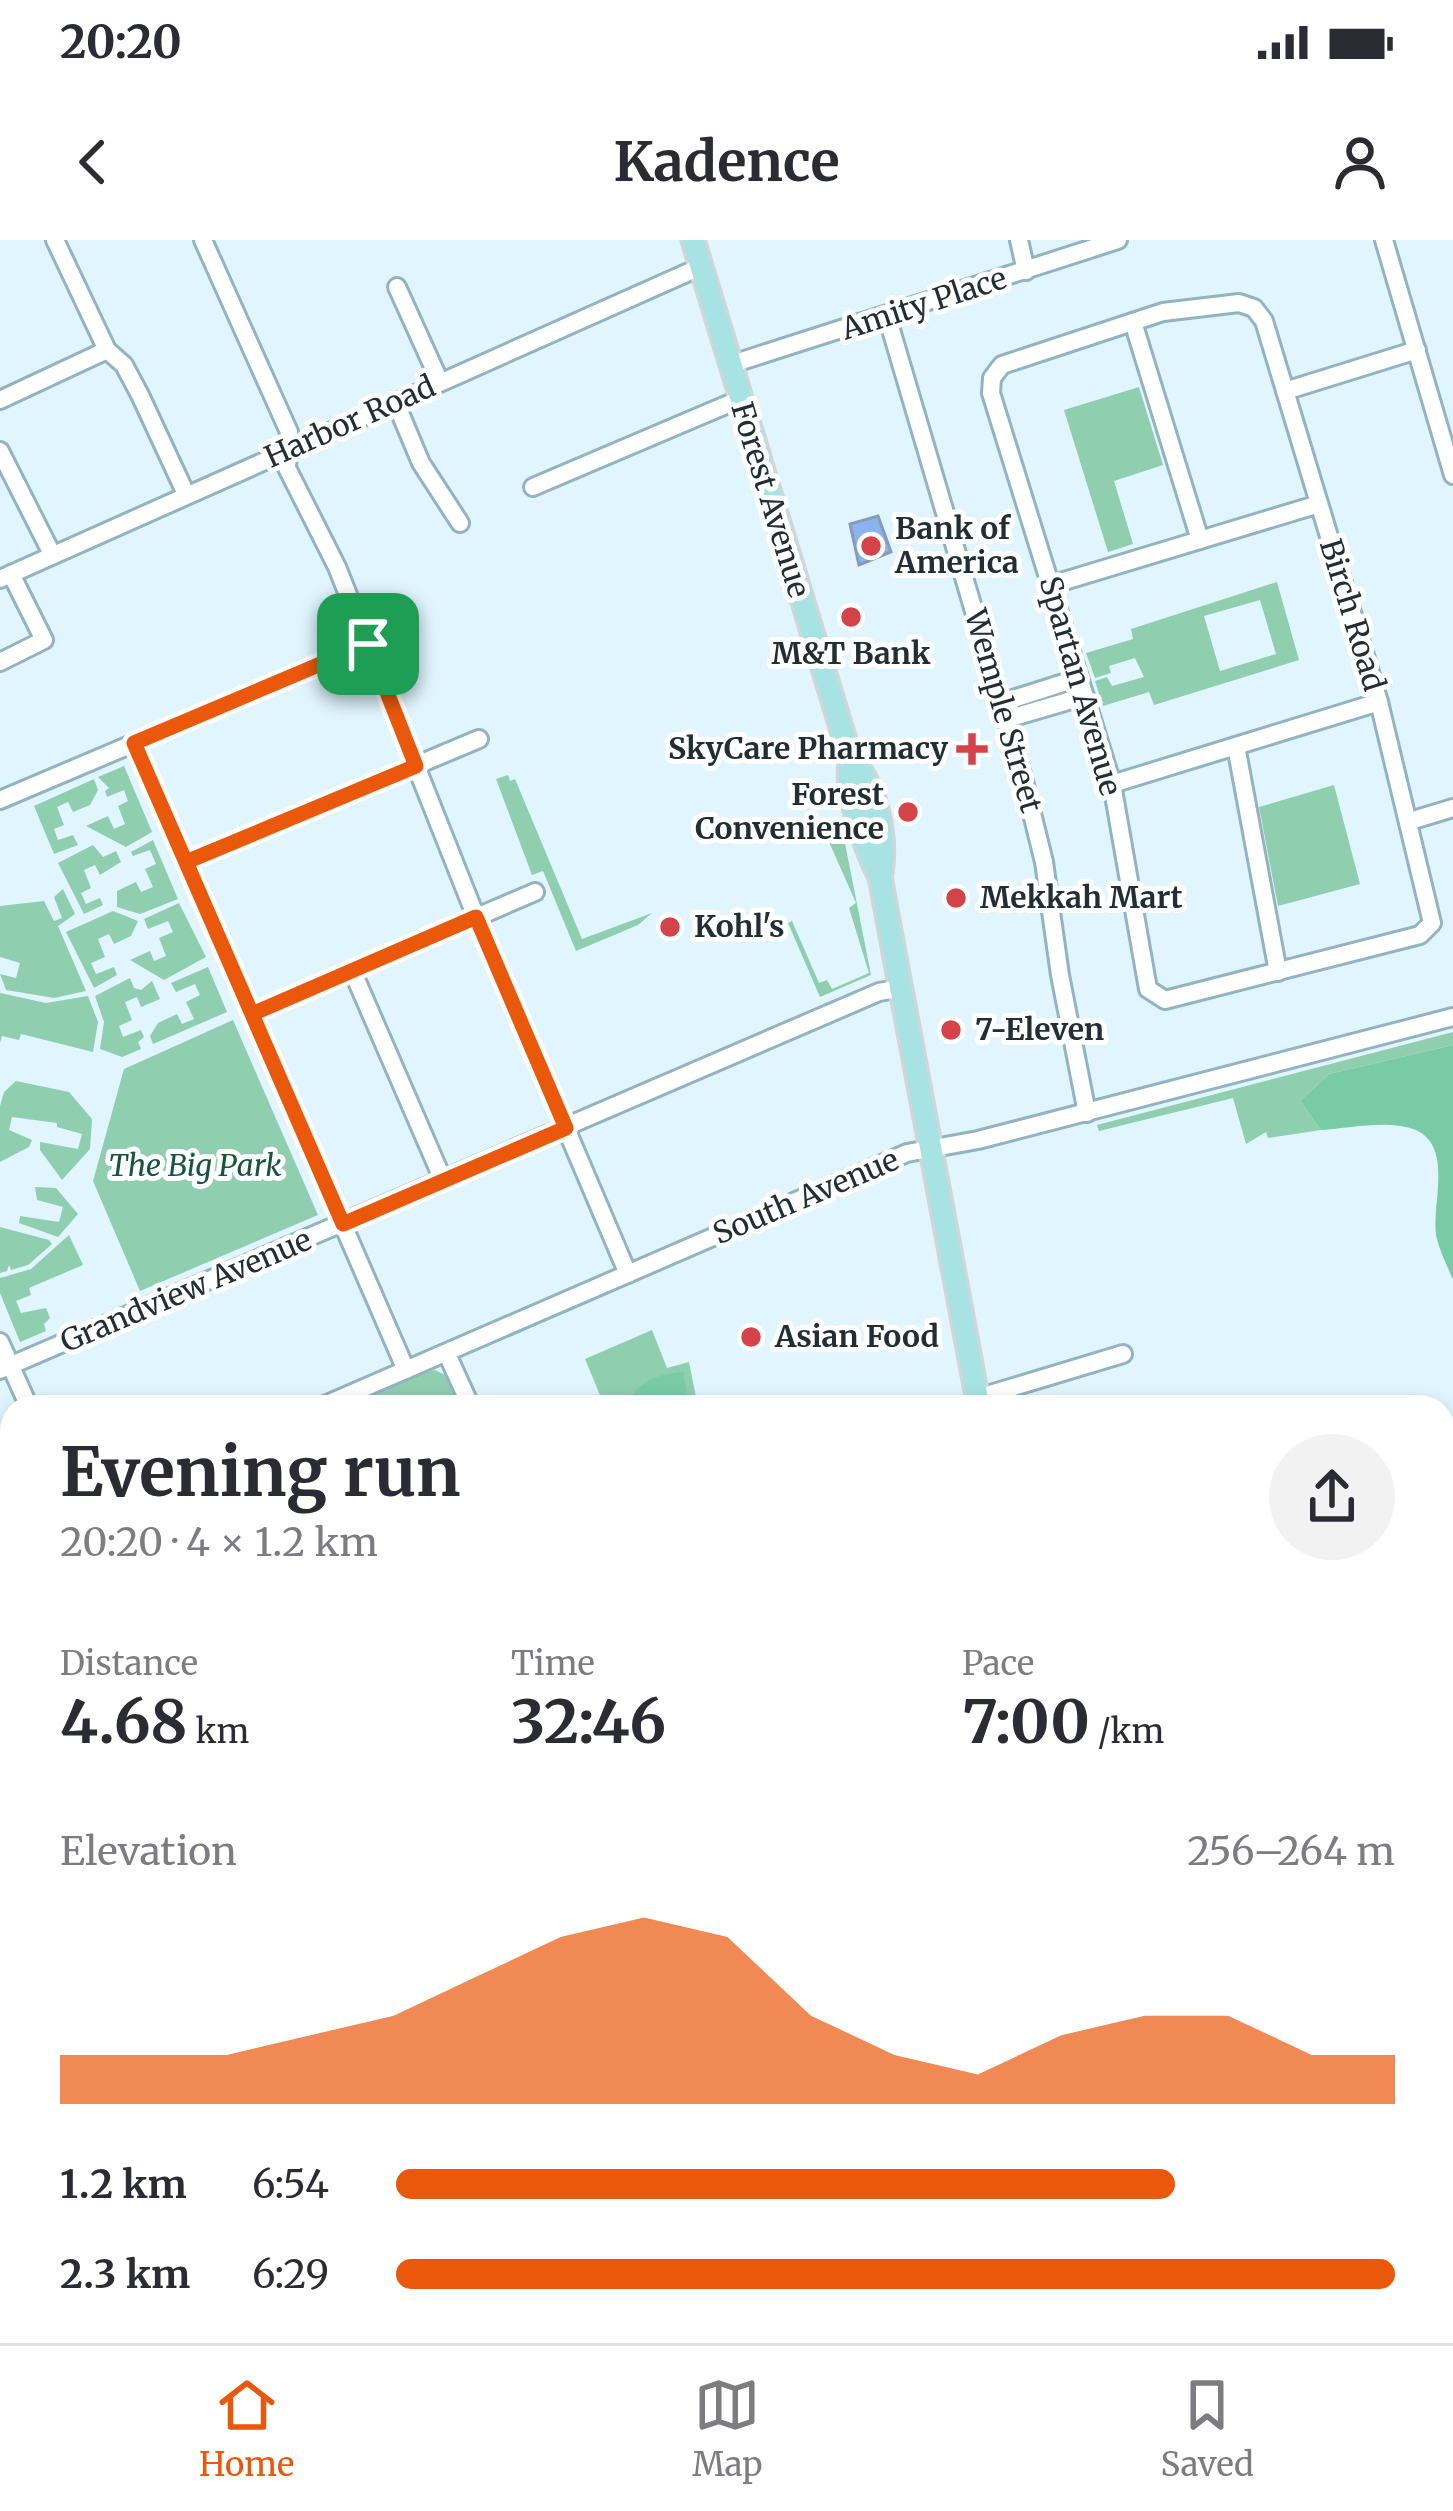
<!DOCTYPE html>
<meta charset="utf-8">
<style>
:root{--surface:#fff;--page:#f2f2f3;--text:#2b2b33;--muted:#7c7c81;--line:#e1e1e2;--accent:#ea580c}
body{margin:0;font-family:Merriweather,serif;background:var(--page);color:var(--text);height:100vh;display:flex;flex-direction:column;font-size:45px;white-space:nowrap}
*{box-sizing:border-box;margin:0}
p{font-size:39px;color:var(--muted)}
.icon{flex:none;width:66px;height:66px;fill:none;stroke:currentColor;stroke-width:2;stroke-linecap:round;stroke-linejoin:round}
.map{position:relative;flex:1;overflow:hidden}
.drawer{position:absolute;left:0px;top:1155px;width:1455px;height:948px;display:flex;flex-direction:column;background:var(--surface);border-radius:36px 36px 0 0;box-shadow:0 6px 18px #0003}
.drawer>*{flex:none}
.pin{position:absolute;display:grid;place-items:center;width:102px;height:102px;color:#fff;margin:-51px;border-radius:24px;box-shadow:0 6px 18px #0006}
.round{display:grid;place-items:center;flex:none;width:126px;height:126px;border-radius:63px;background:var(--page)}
.overview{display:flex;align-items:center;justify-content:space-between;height:204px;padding:0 60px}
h1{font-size:66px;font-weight:700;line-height:90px}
.stats{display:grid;grid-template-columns:repeat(3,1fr);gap:18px;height:204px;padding:12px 60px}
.stats div{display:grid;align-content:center}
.stats b{font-size:60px;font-weight:700}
.stats small{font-size:33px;font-weight:400}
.stats p{font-size:33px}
.chart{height:336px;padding:24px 60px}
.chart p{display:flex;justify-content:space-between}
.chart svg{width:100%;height:216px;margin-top:12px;fill:var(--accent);opacity:.7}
ul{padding:0 60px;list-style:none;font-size:39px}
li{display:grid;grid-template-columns:192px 144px 1fr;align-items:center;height:90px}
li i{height:30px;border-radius:15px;background:var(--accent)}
.status{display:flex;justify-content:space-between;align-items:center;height:84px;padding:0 60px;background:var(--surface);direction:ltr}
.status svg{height:33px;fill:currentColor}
header{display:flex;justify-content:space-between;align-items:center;height:156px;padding:0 60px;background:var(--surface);font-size:54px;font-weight:700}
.tabs{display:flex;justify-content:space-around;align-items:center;height:168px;border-top:3px solid var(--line);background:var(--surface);font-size:33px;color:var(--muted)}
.tabs a{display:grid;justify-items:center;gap:6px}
.tabs .active{color:var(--accent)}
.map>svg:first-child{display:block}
</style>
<div class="status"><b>20:20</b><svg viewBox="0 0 49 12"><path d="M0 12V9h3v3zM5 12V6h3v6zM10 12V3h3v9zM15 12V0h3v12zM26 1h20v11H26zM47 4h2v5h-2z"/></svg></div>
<header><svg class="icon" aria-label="back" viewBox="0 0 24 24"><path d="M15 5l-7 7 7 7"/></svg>Kadence<svg class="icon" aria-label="person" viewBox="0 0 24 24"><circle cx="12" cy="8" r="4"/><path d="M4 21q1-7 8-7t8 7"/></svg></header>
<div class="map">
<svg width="1453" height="2103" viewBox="0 0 1453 2103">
<rect width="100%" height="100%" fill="#e0f5fe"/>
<!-- green -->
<g fill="#90ceb0" fill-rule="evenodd">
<path d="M1139 147 1163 225 1114 241 1133 304 1108 312 1064 170Z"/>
<path d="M1277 342 1299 420 1154 465 1149 452 1103 466 1095 441 1107 437 1112 446 1144 437 1135 418 1109 426 1111 433 1095 438 1086 413 1133 399 1131 389ZM1260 360 1276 414 1220 431 1204 376Z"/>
<path d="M124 526 152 592 126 607 86 586 108 576 114 589 125 584 118 566 128 561 124 550 107 557 105 551 109 548 98 537Z"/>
<path d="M508 535 510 541 515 539 582 699 652 673 638 685 576 711 543 631 532 635 496 539Z"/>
<path d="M94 539 98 550 90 565 73 572 68 562 57 567 64 585 54 589 58 600 73 595 78 605 54 614 34 566Z"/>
<path d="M1334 545 1360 644 1278 666 1259 567Z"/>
<path d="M841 583 871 735 820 757 788 683 792 681 819 743 827 740 832 749 869 733 849 668 856 663 826 595H817Z"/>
<path d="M153 600 178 659 140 674 117 667V651L136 642 141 652 153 647 145 629 156 624 150 610 133 616 131 612Z"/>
<path d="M93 605 103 617 116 611 121 622 100 635 95 625 84 630 91 648 81 653 86 664 100 658 103 665 84 674 58 623Z"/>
<path d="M63 649 75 674 58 686 86 751 54 758 6 750 0 734 16 738 20 723 0 717V666L44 661 54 681 62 678 54 657Z"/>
<path d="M179 663 206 717 164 740 130 720 150 711 154 721 166 716 159 698 173 692 168 681 148 689 144 679Z"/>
<path d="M113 671 138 681 131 696 114 704 109 694 98 699 105 717 91 723 96 734 114 727 117 735 94 748 66 692Z"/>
<path d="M208 727 227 772 153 804 150 796 158 783 177 774 182 784 194 779 186 762 200 755 195 744 176 752 171 743Z"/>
<path d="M130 738 134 748 141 750 152 741 160 759 141 767 137 757 125 762 132 780 119 786 123 797 141 790 144 797 138 802 141 809 122 817 100 809 104 782 95 756Z"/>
<path d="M0 753 46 763 88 756 98 782 93 812 21 794 19 800 2 796 0 803Z"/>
<path d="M233 780 318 975 140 1051 93 941 124 829Z"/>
<path d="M1453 792V805L1329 834 1300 861 1321 890 1268 898 1266 892 1246 904 1233 858 1099 891 1097 885Z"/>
<path d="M16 841 69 852 92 879 90 909 62 940 40 910V902L78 909 82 894 57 887V883L12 877 9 890 32 900 29 907 0 922V866L4 852Z"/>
<path d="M35 947 56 948 78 974 58 997 19 983 20 976 59 982 63 967 37 960Z"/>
<path d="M0 987 49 1000 52 1004 28 1025 11 1030 9 1025 7 1031 0 1033Z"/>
<path d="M69 995 83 1025 29 1048 31 1055 16 1061 21 1073 46 1068 50 1078 44 1084 46 1091 20 1102 0 1053V1038L31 1029Z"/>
<path d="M652 1090 667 1128 689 1122 698 1167H605L585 1119Z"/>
<path d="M435 1130 445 1135 459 1167H336L409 1136Z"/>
<path d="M0 1544 12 1554V1699L0 1676Z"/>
<path d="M353 2091H749L755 2103H369Z"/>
<path d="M765 2091H1304L1307 2103H772Z"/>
</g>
<!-- forest -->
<g fill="#78cba5">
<path d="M1453 805V1040C1447 1025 1439 1010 1436 995 1432 962 1453 907 1416 890 1389 879 1350 888 1321 890L1300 861 1329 834Z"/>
<path d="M683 1132 689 1167H629C638 1138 655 1136 683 1132Z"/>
<path d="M26 2091H159L165 2103H1Z"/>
</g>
<!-- water -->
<g fill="#a7a0e4">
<path d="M0 1853 12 1865V2041L0 2045Z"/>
<path d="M1133 2091H1257L1258 2103H1144Z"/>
</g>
<!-- building -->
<path fill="#89b4f0" stroke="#899ab3" stroke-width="3" d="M878 276 891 312 859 325 850 284Z"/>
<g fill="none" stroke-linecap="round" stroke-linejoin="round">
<!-- minor casing -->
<g stroke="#92b3c2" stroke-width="22">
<g id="minor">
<path d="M55 0 107 110 124 125 140 155 186 254"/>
<path d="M203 0 289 192 287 228 337 327 476 677 628 1034"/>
<path d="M1019 0 1026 31"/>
<path d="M1384 0 1453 235"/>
<path d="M397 47 440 142"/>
<path d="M1239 63 1254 68 1264 81 1379 462 1432 683 1420 695 1165 760 1148 749 1112 544 991 153 992 138 1002 125 1163 72Z"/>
<path d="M887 76 1024 541 1044 622 1060 735 1087 873"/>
<path d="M1133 82 1200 300"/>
<path d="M729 125 1118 0"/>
<path d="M1285 151 1417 110"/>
<path d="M0 160 107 110"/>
<path d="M395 161 421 223 460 283"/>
<path d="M0 211 52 314"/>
<path d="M533 247 740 159"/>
<path d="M0 339 700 27"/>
<path d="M1051 345 1319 264"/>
<path d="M0 422 44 400 11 334"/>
<path d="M1079 438 1013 459 1005 470 1017 476 1085 456"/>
<path d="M134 503 406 1130"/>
<path d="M1236 506 1278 732"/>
<path d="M1112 544 1379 462"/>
<path d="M0 560 368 404"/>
<path d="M1410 581 1453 568"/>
<path d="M186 622 479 499"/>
<path d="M352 730 443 940"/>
<path d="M252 774 535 652"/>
<path d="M0 1102 29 1167"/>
<path d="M447 1114 471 1167"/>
<path d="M0 1130 879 752 902 748"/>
<path d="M977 1158 1123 1114"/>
<path d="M320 1167 907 913 978 900 1453 777"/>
<path d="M0 1305 12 1300"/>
<path d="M1443 1499 1453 1494"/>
</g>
</g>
<!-- major casing -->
<g stroke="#d3d5d6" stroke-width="27">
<g id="major">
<path d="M693 0 851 520C842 546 867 612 880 637L979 1167"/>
<path d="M851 520C877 544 888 602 880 637"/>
<path d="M1443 1816 1453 1823"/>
</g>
</g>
<!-- minor -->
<use href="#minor" stroke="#fff" stroke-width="16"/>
<!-- major -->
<use href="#major" stroke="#a7e3e2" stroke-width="21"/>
<!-- rail -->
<g stroke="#38464c" stroke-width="3">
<path d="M0 1726 12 1749"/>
<path d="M188 2091 194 2103"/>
</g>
</g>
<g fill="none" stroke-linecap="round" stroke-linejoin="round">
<!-- route casing -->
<g stroke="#fff" stroke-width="24">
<path id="route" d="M368 404 416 526 186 622 343 984 566 888 476 677 252 774 134 503 368 404"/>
</g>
<!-- route -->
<use href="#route" stroke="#ea580c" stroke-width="15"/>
</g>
<!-- markers -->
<g fill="#d34348" stroke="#fff" stroke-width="4.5">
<circle cx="871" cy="306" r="12"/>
<circle cx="851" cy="377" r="12"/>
<path d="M966 491h12v12h12v12h-12v12h-12v-12h-12v-12h12z"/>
<circle cx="908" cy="572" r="12"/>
<circle cx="956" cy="658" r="12"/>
<circle cx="670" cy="687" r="12"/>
<circle cx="951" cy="790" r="12"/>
<circle cx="751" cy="1097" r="12"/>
</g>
<g text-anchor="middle" stroke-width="10" stroke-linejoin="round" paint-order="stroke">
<!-- street labels -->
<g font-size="30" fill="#212e34" stroke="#fff">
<text transform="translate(924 64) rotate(-18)" y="10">Amity Place</text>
<text transform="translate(350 182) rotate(-24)" y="10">Harbor Road</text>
<text transform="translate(770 260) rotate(73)" y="10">Forest Avenue</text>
<text transform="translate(1352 375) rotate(73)" y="10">Birch Road</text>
<text transform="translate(1080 446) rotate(74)" y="10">Spartan Avenue</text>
<text transform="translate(1003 471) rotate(74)" y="10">Wemple Street</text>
<text transform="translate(806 957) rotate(-23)" y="10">South Avenue</text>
<text transform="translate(186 1051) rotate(-23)" y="10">Grandview Avenue</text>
</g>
<!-- poi labels -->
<g font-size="30" font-weight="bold" fill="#212e34" stroke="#fff" text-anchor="start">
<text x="895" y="299">Bank of<tspan x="895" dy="34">America</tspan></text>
<text x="851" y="424" text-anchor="middle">M&amp;T Bank</text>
<text x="948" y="519" text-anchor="end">SkyCare Pharmacy</text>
<text x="884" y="565" text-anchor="end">Forest<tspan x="884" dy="34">Convenience</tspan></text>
<text x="980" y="668">Mekkah Mart</text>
<text x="694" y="697">Kohl's</text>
<text x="975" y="800">7-Eleven</text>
<text x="775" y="1107">Asian Food</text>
</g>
<!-- park labels -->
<g font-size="30" font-style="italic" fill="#14553c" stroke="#fff">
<text x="195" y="936">The Big Park</text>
</g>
</g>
</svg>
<div class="pin" style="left:368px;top:404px;background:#1e9e55"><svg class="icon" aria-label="arrive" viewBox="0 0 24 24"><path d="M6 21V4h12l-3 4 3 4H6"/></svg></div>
<section class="drawer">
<div class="overview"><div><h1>Evening run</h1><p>20:20 · 4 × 1.2 km</p></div><a class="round"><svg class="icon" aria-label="share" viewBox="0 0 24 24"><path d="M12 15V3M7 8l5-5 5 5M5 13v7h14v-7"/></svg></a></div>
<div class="stats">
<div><p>Distance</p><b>4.68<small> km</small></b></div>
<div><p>Time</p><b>32:46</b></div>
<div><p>Pace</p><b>7:00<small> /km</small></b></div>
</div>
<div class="chart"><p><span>Elevation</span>256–264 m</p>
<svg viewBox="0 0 160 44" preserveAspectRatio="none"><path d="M0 44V34L10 34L20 34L30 30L40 26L50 18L60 10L70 6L80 10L90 26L100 34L110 38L120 30L130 26L140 26L150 34L160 34V44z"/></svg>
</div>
<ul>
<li><b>1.2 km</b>6:54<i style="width:78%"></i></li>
<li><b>2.3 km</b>6:29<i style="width:100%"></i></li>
</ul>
</section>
</div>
<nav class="tabs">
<a class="active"><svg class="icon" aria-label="home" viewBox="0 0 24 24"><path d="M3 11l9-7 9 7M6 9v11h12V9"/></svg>Home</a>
<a><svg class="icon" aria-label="map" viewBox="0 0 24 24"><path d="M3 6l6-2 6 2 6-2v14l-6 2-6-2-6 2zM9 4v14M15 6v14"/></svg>Map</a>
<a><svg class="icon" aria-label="saved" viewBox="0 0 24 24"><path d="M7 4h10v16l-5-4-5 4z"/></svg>Saved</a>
</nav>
